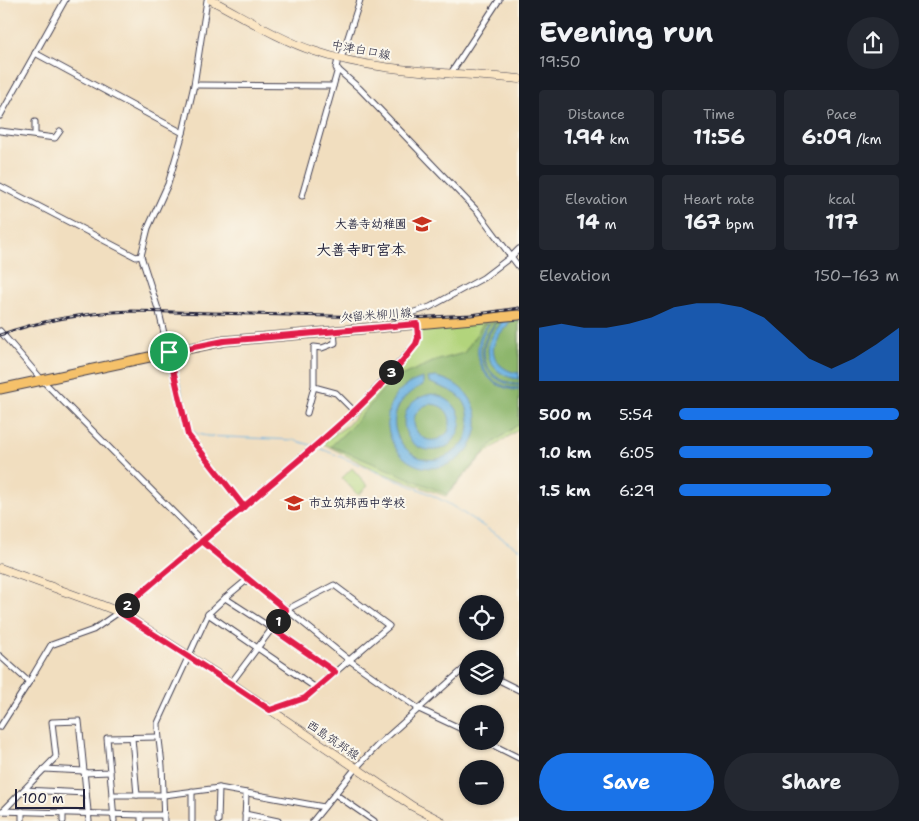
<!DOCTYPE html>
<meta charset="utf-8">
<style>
:root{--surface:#171b24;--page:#242831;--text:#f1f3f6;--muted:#9ea1a6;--accent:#1a73e8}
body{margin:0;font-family:"Shantell Sans","Klee One",sans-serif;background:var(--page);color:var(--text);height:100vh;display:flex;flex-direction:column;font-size:19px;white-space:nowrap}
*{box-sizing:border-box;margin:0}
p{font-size:16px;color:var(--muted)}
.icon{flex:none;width:28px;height:28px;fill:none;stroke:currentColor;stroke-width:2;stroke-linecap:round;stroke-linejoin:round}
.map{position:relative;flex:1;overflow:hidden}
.panel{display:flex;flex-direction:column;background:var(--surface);width:400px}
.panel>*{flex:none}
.tools{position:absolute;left:459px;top:595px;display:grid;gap:10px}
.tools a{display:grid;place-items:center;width:45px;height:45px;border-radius:50%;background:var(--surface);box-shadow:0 1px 4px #0004;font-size:25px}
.scale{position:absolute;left:15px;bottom:12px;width:70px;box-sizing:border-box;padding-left:5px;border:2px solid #22223b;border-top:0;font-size:14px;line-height:18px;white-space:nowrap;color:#22223b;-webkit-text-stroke:4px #fbf7ec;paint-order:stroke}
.pin{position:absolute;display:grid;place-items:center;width:42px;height:42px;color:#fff;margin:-21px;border:2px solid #fff;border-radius:50%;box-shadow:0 1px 5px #0007}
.km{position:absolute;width:25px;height:25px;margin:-12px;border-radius:50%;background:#222;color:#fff;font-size:14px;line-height:25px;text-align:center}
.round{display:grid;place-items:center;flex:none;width:52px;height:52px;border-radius:26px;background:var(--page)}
.headline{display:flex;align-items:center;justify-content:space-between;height:85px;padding:0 20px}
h1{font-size:28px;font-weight:700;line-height:38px}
.stats{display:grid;grid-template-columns:repeat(3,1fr);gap:8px;height:85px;padding:5px 20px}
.stats div{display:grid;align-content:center;border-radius:5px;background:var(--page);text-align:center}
.stats b{font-size:21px;font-weight:700}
.stats small{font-size:14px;font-weight:400}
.stats p{font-size:14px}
.chart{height:140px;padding:10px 20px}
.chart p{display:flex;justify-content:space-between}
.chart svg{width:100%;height:90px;margin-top:5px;fill:var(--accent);opacity:.7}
.action{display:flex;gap:10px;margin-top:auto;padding:10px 20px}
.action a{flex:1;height:58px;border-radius:30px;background:var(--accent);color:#fff;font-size:20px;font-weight:700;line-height:58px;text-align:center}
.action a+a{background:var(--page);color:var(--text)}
ul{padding:0 20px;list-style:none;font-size:16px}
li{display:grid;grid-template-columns:80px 60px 1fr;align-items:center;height:38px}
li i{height:12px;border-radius:6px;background:var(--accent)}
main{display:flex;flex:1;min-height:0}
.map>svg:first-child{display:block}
</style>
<main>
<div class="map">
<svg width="519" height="821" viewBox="0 0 519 821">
<rect width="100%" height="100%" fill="#fbf7ec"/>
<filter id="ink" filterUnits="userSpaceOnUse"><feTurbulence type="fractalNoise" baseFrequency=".02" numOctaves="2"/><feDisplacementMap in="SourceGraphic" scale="10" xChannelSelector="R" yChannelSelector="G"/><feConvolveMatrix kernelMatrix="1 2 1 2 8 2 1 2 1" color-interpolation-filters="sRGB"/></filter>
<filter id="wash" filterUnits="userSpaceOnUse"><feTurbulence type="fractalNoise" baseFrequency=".0096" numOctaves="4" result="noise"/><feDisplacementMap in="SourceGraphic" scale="20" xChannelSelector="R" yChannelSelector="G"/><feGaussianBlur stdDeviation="1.12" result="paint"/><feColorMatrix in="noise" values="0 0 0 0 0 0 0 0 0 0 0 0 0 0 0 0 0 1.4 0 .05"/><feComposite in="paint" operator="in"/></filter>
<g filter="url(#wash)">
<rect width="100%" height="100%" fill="#f1debf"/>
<!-- green -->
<g fill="#b2d47c" stroke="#6a7b5c">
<path d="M519 318V429L484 454 446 496 377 471 322 443 348 425 419 338 420 327Z"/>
<path d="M352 468 368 486 358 495 342 478Z"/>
</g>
<!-- forest -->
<path fill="#8db66c" stroke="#586c54" d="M519 320V424L493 443 447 494 331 446 353 425 391 380 435 361 464 353 483 324Z"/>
<!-- water -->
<g fill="#6ab1e1" stroke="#466a8e" fill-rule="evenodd">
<path d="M519 319 510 321C507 328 499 333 496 340 487 357 503 372 519 373V379C502 378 484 364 489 344 491 336 498 328 503 320Z"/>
<path d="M488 323 489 324C470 352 483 389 519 388V390C483 390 465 351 488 323Z"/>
<path d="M495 323C493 329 487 336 485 344 480 367 497 384 519 383V385C495 386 476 364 485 340 487 334 491 328 495 323Z"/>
<path d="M436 377C463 382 484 406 475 435 472 447 463 457 451 463 393 490 357 396 423 378V385C362 413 412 484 455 451 465 444 470 432 469 421 468 392 449 391 429 382L428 378Z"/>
<path d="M432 394C454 398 469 417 455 438 451 445 444 449 436 450 400 454 389 401 432 394ZM429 404C446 404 454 417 448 432 424 458 396 415 429 404Z"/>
</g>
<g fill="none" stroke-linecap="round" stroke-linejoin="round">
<!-- stream -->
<g stroke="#6ab1e1" stroke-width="1">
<path d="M173 355 190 427 197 434 207 436 293 440 311 445"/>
<path d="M317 447 428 493 449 504 519 549"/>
</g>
</g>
</g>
<g filter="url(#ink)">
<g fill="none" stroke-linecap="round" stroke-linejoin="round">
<!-- minor casing -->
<g stroke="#413e4f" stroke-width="7">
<g id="minor">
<path d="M207 0 194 85 183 133 168 184 148 228 141 256 159 312 188 435 244 507"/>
<path d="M35 53 183 133"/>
<path d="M338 59 336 68 360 89 478 212 519 267"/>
<path d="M341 59 360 0"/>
<path d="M451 73 499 0"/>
<path d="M194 85 333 86"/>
<path d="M0 116 65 0"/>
<path d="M0 131 55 138 60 131"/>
<path d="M35 135V122"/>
<path d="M0 186 136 257 141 256"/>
<path d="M302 196 338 69"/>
<path d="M395 325 405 315 430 307 483 278 512 256 519 249"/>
<path d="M0 331 42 380 202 541 349 660 419 709 468 732"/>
<path d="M314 387 336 393 355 412"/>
<path d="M307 413 314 387V347L322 348 335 343 334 330"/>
<path d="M225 598 273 629 335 672"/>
<path d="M208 614 316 688"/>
<path d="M0 656 29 682"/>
<path d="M495 678 519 690"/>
<path d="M231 683 286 610 334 585 389 626 305 698 270 710"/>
<path d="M0 727 29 682 51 645 93 630 119 612 355 412 416 344 418 338 417 324"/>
<path d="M132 738 137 795"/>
<path d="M485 741 519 758"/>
<path d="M44 769 84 771"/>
<path d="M110 772 112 795H164L219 788 324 807"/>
<path d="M84 773 110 772 107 738 158 737"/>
<path d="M24 790 86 793"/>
<path d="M192 791V821"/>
<path d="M335 794 374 821"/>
<path d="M112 795 114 821"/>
<path d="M0 811 141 815V821"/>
<path d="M3 811 56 757 52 722 79 721 89 821"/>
<path d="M63 813V821"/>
<path d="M245 814 278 821"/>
<path d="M141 815H164"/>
<path d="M22 821V811"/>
<path d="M164 821C163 803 163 784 162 766 161 752 158 738 158 723L208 614 225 598 248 579"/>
<path d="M218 821 219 788"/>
<path d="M245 821 246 793"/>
<path d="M313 821 355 769 378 745 468 665"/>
</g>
</g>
<!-- secondary casing -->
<g stroke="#413e4f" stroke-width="9">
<g id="secondary">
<path d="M211 0C244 17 280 40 314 51 378 73 452 72 519 79"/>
<path d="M0 568 96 603 119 612 136 622 231 683 412 806 441 821"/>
</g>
</g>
<!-- primary casing -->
<g stroke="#413e4f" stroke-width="11">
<path id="primary" d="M0 389 224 341 519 315"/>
</g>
<!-- minor -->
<use href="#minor" stroke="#fff" stroke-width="5"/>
<!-- secondary -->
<use href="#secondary" stroke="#fbe6c4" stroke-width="8"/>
<!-- primary -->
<use href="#primary" stroke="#f5c16b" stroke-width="9"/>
<!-- rail casing -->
<g stroke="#22223b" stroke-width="3">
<path id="rail" d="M0 335C43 319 86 313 132 311L410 318 471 315 519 308"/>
</g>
<!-- rail -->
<use href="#rail" stroke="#fbf7ec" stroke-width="1" stroke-dasharray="4" stroke-linecap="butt"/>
</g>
</g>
<g fill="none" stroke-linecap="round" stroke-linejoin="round" filter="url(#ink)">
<!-- route casing -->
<g stroke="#fff" stroke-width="10">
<path id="route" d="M169 352 188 435 244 507 202 541 286 610 273 629 335 672 305 698 270 710 231 684 119 612C174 564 231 518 286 471 333 431 378 394 416 344L418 338 417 324 224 341 169 352"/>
</g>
<!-- route -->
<use href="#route" stroke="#e11d48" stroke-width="6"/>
</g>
<!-- icons -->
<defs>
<g id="school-bare" transform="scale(1.5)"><path d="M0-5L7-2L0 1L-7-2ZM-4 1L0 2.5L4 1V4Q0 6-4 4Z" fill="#c8321e" stroke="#fbf7ec" stroke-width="2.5" paint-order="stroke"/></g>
</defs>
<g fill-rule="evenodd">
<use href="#school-bare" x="422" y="224"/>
<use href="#school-bare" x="294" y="503"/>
</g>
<g text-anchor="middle" stroke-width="4" stroke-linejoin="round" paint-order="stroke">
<!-- street labels -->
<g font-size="12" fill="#22223b" stroke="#fbf7ec">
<text transform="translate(361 50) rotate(11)" y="4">中津白口線</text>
<text transform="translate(376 315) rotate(-4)" y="4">久留米柳川線</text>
<text transform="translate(333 740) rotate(34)" y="4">西島筑邦線</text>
</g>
<!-- poi labels -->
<g font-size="12" font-weight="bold" fill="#22223b" stroke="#fbf7ec" text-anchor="end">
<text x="407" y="228">大善寺幼稚園</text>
<text x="309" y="507" text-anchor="start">市立筑邦西中学校</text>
</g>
<!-- quarter labels -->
<g font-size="15" font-weight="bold" fill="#22223b" stroke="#fbf7ec">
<text x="361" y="255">大善寺町宮本</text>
</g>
</g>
</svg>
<div class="tools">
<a><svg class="icon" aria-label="locate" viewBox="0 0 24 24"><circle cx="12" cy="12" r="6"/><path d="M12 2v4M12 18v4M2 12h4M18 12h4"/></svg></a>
<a><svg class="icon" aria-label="layers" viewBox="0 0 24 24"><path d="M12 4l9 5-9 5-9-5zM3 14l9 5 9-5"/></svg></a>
<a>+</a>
<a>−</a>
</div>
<div class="scale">100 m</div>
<div class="pin" style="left:169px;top:352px;background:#1e9e55"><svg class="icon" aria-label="arrive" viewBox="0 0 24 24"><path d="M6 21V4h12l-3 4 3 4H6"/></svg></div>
<b class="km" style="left:278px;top:621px">1</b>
<b class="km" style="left:127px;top:605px">2</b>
<b class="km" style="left:391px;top:372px">3</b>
</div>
<section class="panel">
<div class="headline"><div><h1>Evening run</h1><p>19:50</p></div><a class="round"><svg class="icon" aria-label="share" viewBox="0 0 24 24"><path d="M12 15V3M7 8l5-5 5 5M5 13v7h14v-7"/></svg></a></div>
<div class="stats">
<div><p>Distance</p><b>1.94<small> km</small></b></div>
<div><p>Time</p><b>11:56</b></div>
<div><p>Pace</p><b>6:09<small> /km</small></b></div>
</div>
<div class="stats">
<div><p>Elevation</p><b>14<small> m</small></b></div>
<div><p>Heart rate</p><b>167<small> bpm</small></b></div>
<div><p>kcal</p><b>117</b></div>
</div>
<div class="chart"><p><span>Elevation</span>150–163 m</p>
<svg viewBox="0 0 160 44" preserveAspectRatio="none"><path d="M0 44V18L10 16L20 18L30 18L40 16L50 13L60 8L70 6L80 6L90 8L100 13L110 23L120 33L130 38L140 33L150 26L160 18V44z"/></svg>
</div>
<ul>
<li><b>500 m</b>5:54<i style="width:100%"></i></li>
<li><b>1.0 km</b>6:05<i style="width:88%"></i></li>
<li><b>1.5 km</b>6:29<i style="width:69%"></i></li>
</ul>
<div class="action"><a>Save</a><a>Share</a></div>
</section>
</main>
